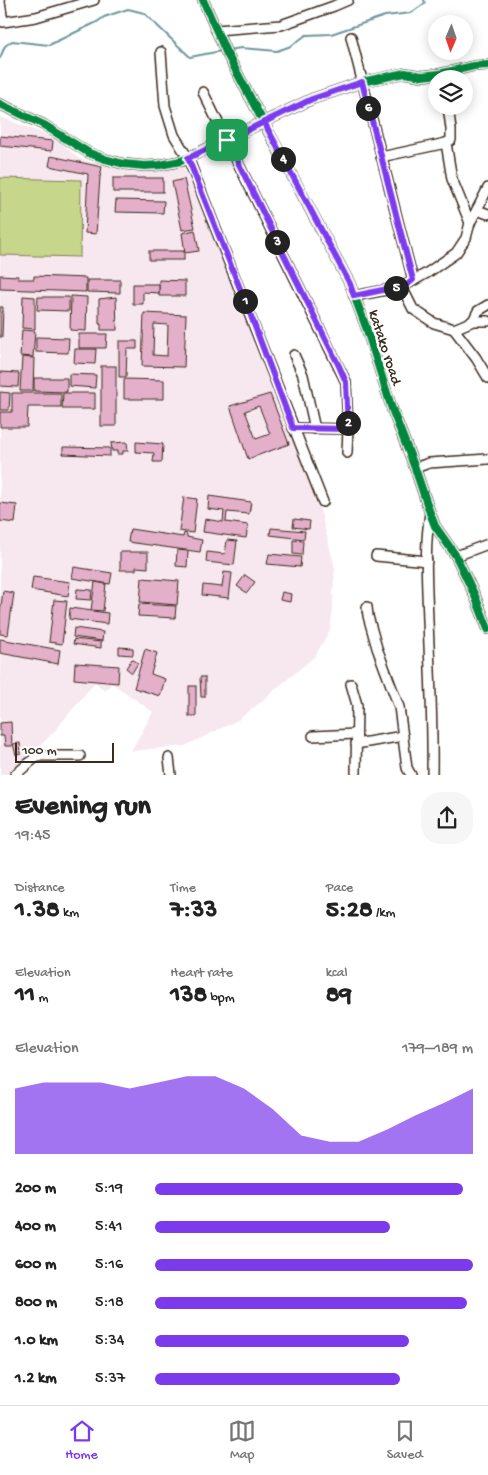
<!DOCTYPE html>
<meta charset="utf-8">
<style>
:root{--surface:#fff;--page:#f6f6f6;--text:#222;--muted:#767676;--line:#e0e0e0;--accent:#7c3aed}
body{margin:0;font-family:"Gochi Hand",sans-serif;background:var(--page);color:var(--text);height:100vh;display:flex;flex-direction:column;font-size:19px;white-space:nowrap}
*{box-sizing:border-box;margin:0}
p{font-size:16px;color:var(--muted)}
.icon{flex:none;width:28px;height:28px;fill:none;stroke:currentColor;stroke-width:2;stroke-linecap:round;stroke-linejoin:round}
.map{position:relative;height:775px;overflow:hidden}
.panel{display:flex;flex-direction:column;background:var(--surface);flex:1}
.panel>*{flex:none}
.needle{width:32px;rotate:182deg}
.buttons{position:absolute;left:428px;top:15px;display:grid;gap:10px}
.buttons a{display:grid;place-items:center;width:45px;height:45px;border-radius:50%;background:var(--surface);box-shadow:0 2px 12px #0003;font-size:25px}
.scale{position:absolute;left:15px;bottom:12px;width:99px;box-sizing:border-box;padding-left:5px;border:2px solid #3b2a1e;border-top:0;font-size:14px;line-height:18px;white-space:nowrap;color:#3b2a1e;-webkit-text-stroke:4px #fff;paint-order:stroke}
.pin{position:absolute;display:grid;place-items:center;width:42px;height:42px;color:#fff;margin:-21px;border-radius:10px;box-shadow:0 2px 8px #0006}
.km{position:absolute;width:25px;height:25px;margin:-12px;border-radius:50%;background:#222;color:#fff;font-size:14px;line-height:25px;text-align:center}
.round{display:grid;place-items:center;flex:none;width:52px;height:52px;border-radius:20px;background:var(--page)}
.summary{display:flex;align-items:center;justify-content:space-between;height:85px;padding:0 15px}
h1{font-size:28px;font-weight:700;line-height:38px}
.figures{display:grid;grid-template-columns:repeat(3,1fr);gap:8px;height:85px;padding:5px 15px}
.figures div{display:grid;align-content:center}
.figures b{font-size:25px;font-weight:700}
.figures small{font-size:14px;font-weight:400}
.figures p{font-size:14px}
.chart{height:140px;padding:10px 15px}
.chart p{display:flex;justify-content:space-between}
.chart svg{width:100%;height:90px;margin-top:5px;fill:var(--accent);opacity:.7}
ul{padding:0 15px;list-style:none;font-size:16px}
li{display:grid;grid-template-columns:80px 60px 1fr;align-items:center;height:38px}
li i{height:12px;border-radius:6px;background:var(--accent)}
.tab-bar{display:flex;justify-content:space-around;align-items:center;height:70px;border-top:1px solid var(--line);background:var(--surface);font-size:14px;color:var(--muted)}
.tab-bar a{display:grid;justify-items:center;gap:2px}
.tab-bar .on{color:var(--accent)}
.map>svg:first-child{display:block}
</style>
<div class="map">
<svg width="488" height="775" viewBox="0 0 488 775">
<rect width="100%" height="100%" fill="#fff"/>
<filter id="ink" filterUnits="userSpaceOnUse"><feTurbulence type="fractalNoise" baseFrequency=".02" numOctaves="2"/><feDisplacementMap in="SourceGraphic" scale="10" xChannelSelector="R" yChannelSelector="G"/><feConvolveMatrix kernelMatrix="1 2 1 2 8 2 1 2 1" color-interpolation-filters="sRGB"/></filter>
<g filter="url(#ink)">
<!-- built -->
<path fill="#f7e7ef" d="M0 117 55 138 78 158 104 166 132 172 157 171 183 166 201 206 285 424 316 494 335 568 333 592V609L330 630 315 656 257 705 238 720 185 746 131 751 153 712 112 683 105 691 95 682 53 733 9 775H0Z"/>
<!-- green -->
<path fill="#c6d68a" stroke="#808054" d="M0 178 81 180 80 257 0 255Z"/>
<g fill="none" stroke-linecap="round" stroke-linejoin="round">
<!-- stream -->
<g stroke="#6e979a" stroke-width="2">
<path d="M228 50 241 48 277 51 291 46 306 35 331 34 385 16 411 13 425 3 424 0"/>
<path d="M0 58 5 46 12 41 49 45 97 22 104 17 128 9 144 13 190 57 221 51"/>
</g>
</g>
<!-- building -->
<g fill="#e4afc9" stroke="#3b2a1e" fill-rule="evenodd">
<path d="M0 136 53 141 52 151 0 146Z"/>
<path d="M51 156 102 167 100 177 96 234 85 233 88 174 49 166Z"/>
<rect x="113" y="178" width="50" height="14"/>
<path d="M184 179 195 228 182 230 172 182Z"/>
<path d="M116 200 164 201 163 213 115 212Z"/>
<path d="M195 230 199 251 185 253 182 233Z"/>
<rect x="149" y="251" width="35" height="9"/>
<path d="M0 275 18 276V279H34V276L86 278V292L0 289Z"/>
<path d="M87 280H120V293L87 292Z"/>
<path d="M159 280 185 281V296H159Z"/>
<path d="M133 284H159V293L143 292V304H133Z"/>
<path d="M23 296 35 297V329L22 328Z"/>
<path d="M71 296 87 297 86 331 70 330Z"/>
<path d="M38 297H69V311L37 310Z"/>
<path d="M116 297 117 330H101V324H99V299Z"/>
<path d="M0 307H3L2 337H0Z"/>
<path d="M144 313 186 315 184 367 142 366ZM154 324 168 325 167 356 153 355Z"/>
<path d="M22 330 35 331 33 357 20 356Z"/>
<path d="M79 334H107L106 348H79Z"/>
<path d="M36 337 69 338 68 353 36 352Z"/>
<path d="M119 341H137V349H127L126 377H119Z"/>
<path d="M75 349H96L95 364 74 363Z"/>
<path d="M22 357 34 358 33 391H20Z"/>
<rect x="101" y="366" width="15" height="60"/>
<path d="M0 372 19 373 18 387 0 386Z"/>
<path d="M69 374 96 375 95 388 69 386Z"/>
<path d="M34 378H67V392L34 391Z"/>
<path d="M124 379 164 380V399H124Z"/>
<path d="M0 392 10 393 9 410H0Z"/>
<path d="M12 393H61V407H28L27 427H0V412H12Z"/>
<path d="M63 393H95V409H62Z"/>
<path d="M270 394 289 444 248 459 230 406ZM259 406 270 434 256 439 245 411Z"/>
<path d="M127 442 128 451H123V454H117V451H112L111 443Z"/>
<path d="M136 442 163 444 162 462H153L154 453 136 452Z"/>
<path d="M63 447 110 448V456L63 454Z"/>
<path d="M209 496 251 502 249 514 227 512 226 522 248 525 246 538 203 532 205 519 223 522 224 511 208 509Z"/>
<path d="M184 497 197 499 193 533 179 531Z"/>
<path d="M0 503 17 505 15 523 0 521Z"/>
<path d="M294 519 310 521 309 529 293 527Z"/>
<path d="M271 528 305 531 304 539 270 535Z"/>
<path d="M130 529 183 537 184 533 187 534V537L202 540 200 552 128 542Z"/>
<path d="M227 540 237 541 234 565 206 562 207 552 225 554Z"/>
<path d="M293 540 303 541 302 555 293 554Z"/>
<path d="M177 550 188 551 187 567 176 566Z"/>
<path d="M120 552H148V568L136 567V570H120Z"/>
<path d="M269 554 301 557 300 567 267 564Z"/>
<path d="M74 567 112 573 110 584 72 578Z"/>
<path d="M224 572 232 573 229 598 202 595 203 585 222 587Z"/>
<path d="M245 575 255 582 247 593 237 586Z"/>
<path d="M33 577 70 582 68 596 31 590Z"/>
<path d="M142 578 179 581 177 605 140 602Z"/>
<path d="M95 582 106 584 103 611 91 610Z"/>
<path d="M77 589 92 590 91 600 76 599Z"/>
<path d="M3 591 14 593 8 635 0 634V613Z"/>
<path d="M282 592 291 594 290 602 280 600Z"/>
<path d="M54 600 67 601 62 644 49 642Z"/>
<path d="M139 604 176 606 175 618 138 616Z"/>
<path d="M70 608 108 613 107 624 69 619Z"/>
<path d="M74 628 103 632 102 641 73 637Z"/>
<path d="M0 639 60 650 58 664 0 653Z"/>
<path d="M74 639 101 642V648L73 644Z"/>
<path d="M119 647 133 648V655L119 654Z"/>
<path d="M145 649 157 653 151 674 165 679 160 696 134 688Z"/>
<path d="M132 659 138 663 132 673 126 668Z"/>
<path d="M75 663 119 666 118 683 74 679Z"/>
<path d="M200 677H205V697H201Z"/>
<rect x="189" y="686" width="7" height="30"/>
<path d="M11 722 12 746H5L4 736H0V723Z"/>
<path d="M20 743 21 754 16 755 13 744Z"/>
</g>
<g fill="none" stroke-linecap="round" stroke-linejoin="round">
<!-- minor casing -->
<g stroke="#3b2a1e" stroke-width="12">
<g id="minor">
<path d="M203 0 226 52 350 284 366 327 392 409 415 468 430 513 435 526 456 556 475 596 488 629"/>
<path d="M0 2 3 22 36 17 94 0"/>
<path d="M216 30 281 25 334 6 348 0"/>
<path d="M351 37 413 280"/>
<path d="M161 52 165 106 174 135 188 158 323 502"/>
<path d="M203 92 346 382 348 429 347 453"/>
<path d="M0 104 44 125 89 153 105 159 124 164 145 166 160 165 181 161 312 99 362 82 405 73 422 76 439 74 474 66 488 65"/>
<path d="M448 106 451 129V140L446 143 452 179 470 223"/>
<path d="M381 157 446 143"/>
<path d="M477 210 488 214"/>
<path d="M402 287 413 309 434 323 454 329 473 321H488"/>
<path d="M354 296 402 287 427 273 456 253 466 238 470 223 488 188"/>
<path d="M473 321 478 311 488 305"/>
<path d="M454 329 476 358 488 378"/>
<path d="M294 355 303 375 315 429"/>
<path d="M293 428 348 429"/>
<path d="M415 468 429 463 488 459"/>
<path d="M430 513C424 548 427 585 428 621 430 672 433 724 432 775"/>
<path d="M376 556 427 561"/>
<path d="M456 556 488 544"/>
<path d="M367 607 368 616 377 648 399 707 407 768 411 775"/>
<path d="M351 684 357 705 356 773"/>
<path d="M313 736 356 734"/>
<path d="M356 744 403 736"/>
<path d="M169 758 171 775"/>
<path d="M15 775 35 758 41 756H80"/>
</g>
</g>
<!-- minor -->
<use href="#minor" stroke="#fff" stroke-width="9"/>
<!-- cycleway casing -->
<g stroke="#fff" stroke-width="11">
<g id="cycleway">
<path d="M203 0 226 52 350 284 366 327 392 409 415 468 430 513 435 526 456 556 475 596 488 629"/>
<path d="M0 104 44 125 89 153 105 159 124 164 145 166 160 165 181 161 312 99 362 82 405 73 422 76 439 74 474 66 488 65"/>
</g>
</g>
<!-- cycleway -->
<use href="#cycleway" stroke="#00873e" stroke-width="8"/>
</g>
</g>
<g fill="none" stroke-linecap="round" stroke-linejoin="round" filter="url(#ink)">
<!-- route casing -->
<g stroke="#fff" stroke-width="10">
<path id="route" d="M227 140 188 158 251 316 293 428 348 429 346 382 339 366 227 140 264 122 350 284 354 296 402 286 408 284 413 280 362 82 312 99 227 140"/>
</g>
<!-- route -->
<use href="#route" stroke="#7c3aed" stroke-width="6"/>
</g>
<g text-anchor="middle" stroke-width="5" stroke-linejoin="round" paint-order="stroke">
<!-- street labels -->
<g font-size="15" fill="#3b2a1e" stroke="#fff">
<text transform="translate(386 347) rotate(72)" y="5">katako road</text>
</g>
</g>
</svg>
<div class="buttons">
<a><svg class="needle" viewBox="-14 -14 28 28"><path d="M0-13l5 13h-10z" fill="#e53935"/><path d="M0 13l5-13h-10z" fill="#767676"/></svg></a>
<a><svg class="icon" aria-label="layers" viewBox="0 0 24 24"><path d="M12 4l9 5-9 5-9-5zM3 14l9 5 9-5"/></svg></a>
</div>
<div class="scale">100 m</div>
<div class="pin" style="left:227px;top:140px;background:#1e9e55"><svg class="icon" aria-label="arrive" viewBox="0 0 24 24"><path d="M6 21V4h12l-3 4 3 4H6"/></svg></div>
<b class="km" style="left:245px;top:301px">1</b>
<b class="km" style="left:348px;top:423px">2</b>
<b class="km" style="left:277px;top:242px">3</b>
<b class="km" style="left:283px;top:159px">4</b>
<b class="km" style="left:396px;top:288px">5</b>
<b class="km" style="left:368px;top:108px">6</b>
</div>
<section class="panel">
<div class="summary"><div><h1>Evening run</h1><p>19:45</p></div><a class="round"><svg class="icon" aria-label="share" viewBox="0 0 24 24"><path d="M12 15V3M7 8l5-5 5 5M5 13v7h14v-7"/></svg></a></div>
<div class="figures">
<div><p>Distance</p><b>1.38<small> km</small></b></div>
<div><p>Time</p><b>7:33</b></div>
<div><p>Pace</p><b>5:28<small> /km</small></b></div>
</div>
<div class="figures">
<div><p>Elevation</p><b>11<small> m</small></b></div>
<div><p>Heart rate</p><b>138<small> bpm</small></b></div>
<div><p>kcal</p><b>89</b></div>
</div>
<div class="chart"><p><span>Elevation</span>179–189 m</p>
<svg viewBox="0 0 160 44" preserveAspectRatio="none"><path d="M0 44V12L10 9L20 9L30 9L40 12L50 9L60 6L70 6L80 12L90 22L100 35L110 38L120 38L130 32L140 25L150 19L160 12V44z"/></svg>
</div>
<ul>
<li><b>200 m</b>5:19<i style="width:97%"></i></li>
<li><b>400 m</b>5:41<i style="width:74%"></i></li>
<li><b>600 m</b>5:16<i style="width:100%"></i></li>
<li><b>800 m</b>5:18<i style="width:98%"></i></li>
<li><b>1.0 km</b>5:34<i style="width:80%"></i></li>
<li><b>1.2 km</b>5:37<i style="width:77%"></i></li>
</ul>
</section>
<nav class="tab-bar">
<a class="on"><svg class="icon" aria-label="home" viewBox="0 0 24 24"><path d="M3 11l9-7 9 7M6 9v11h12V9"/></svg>Home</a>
<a><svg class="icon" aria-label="map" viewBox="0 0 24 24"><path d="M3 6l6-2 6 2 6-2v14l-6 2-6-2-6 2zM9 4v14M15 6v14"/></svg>Map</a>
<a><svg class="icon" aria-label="saved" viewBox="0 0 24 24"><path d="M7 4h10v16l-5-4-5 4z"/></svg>Saved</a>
</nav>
